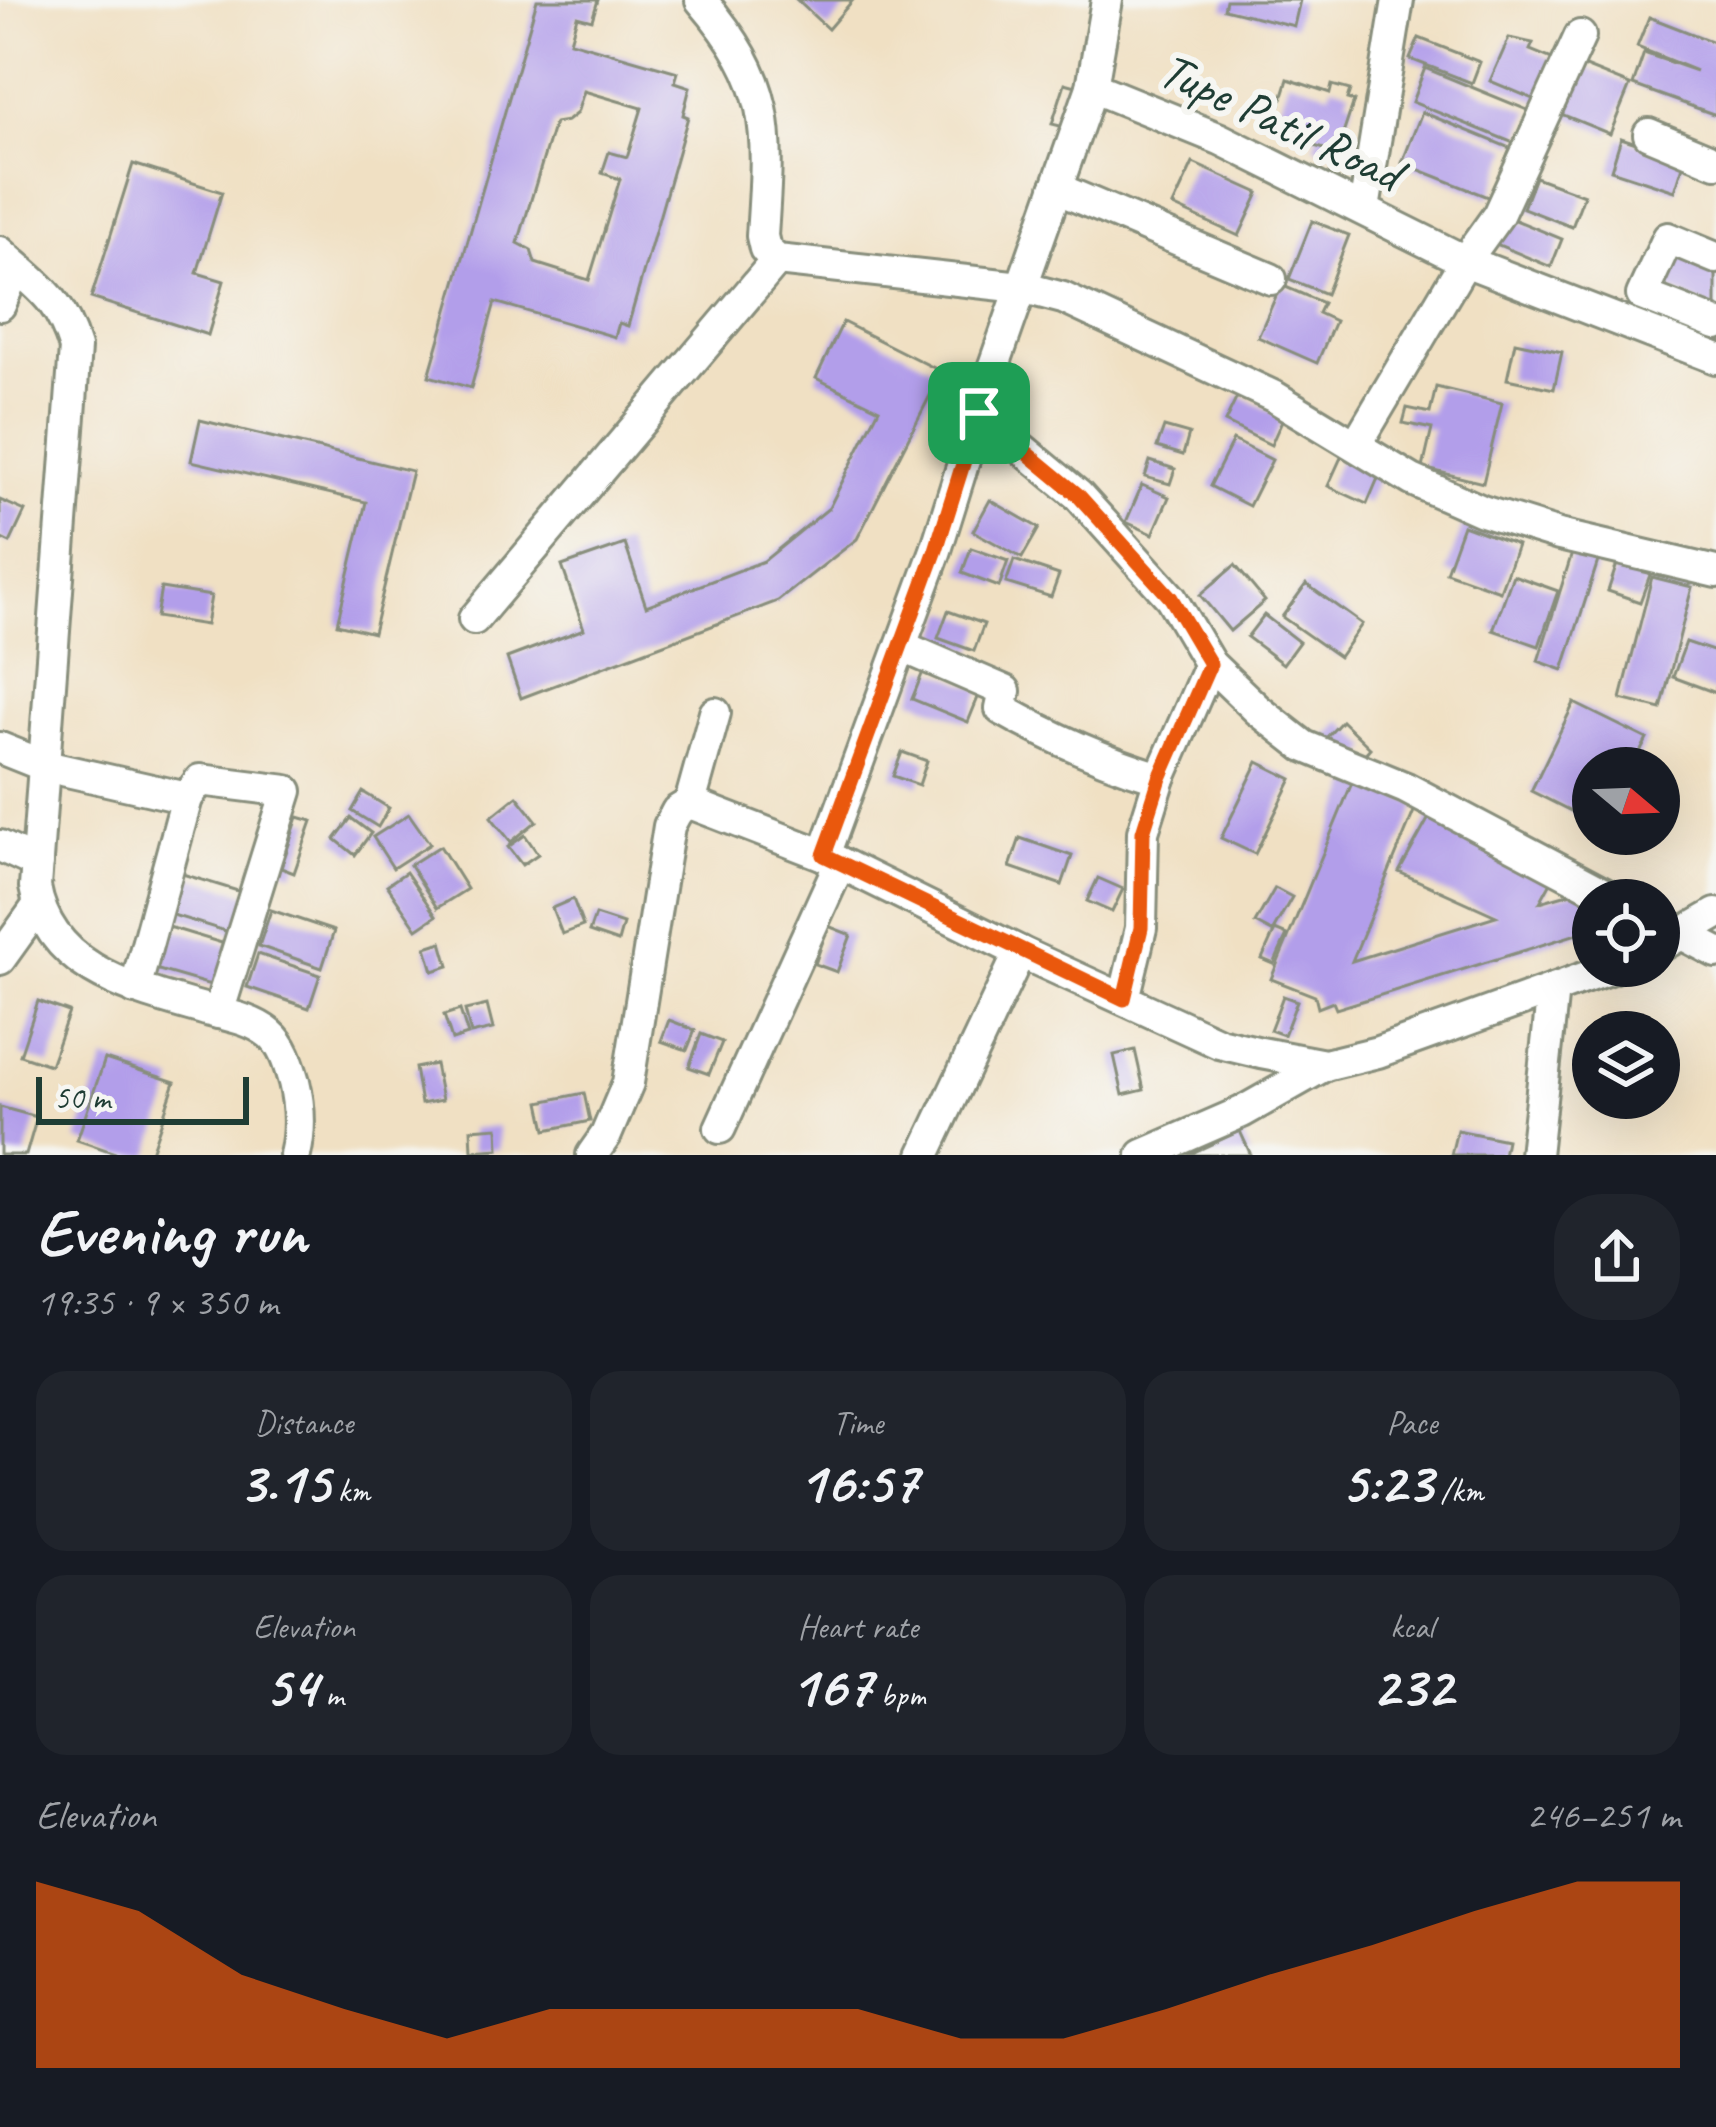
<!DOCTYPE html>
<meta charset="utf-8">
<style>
:root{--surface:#171b24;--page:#20242c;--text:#f1f3f6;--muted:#9ea1a6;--accent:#ea580c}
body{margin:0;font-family:Caveat,sans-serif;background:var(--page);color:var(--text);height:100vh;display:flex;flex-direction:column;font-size:45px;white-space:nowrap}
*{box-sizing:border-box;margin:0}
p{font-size:39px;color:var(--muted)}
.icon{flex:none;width:66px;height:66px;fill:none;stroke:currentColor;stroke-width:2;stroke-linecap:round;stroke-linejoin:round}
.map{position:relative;height:1155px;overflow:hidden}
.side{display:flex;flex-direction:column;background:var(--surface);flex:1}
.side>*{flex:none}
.needle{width:78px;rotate:109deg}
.controls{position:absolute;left:1572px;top:747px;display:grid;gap:24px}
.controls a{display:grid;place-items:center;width:108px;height:108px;border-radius:50%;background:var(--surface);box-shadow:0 12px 48px #0002;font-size:60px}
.scale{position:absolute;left:36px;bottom:30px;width:213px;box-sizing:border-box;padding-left:12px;border:6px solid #1f3d34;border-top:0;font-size:33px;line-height:42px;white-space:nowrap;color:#1f3d34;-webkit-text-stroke:9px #f6f6f2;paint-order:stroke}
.pin{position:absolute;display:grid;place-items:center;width:102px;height:102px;color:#fff;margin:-51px;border-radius:24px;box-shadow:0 6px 18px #0006}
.round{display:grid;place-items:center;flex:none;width:126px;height:126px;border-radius:48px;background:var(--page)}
.overview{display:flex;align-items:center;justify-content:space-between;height:204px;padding:0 36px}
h1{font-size:66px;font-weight:800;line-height:90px}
.metrics{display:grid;grid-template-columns:repeat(3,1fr);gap:18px;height:204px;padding:12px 36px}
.metrics div{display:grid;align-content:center;border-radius:30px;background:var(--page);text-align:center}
.metrics b{font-size:60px;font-weight:800}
.metrics small{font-size:33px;font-weight:400}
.metrics p{font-size:33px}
.chart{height:336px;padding:24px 36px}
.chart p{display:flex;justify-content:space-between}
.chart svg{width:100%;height:216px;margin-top:12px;fill:var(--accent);opacity:.7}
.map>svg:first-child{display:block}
</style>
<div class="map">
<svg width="1716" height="1155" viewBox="0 0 1716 1155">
<rect width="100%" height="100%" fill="#f6f6f2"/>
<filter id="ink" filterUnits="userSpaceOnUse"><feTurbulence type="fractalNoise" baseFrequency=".00833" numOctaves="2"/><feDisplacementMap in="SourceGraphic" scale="24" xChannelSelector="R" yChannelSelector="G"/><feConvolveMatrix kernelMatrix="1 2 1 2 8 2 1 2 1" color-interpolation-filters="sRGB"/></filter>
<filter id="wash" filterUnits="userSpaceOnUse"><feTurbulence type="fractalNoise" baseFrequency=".004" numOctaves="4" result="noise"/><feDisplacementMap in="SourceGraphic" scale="48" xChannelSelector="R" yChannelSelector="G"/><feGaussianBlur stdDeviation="2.7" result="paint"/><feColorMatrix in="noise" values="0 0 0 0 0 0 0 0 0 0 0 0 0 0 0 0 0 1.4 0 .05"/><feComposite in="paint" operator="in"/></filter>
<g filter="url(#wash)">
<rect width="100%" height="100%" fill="#f0e0c3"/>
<g id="blocks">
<!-- building -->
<g fill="#b29eea" fill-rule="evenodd">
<path d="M537 0H598L592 20 577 16 570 41 678 72 675 82 690 87 683 115 688 117 628 326 619 323 615 337 495 302 471 388 429 376ZM584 91 642 108 627 157 609 152 602 173 620 179 589 280 535 263 531 250 518 243 554 123 567 121 577 113Z"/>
<path d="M797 0H853L828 29Z"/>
<path d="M1226 0H1300L1294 26 1224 9Z"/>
<path d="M1649 17 1716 43V115L1633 85 1644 53 1696 71 1637 47Z"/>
<path d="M1419 38 1480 62 1472 83 1410 59Z"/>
<path d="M1509 38 1533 43 1530 50 1562 63 1545 104 1490 81Z"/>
<path d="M1575 63 1630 85 1610 134 1556 112Z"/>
<path d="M1425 68 1530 111 1516 144 1412 102Z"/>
<path d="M1288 79 1330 93 1332 85 1350 90 1347 99 1354 101 1340 143 1335 141 1331 151 1314 146 1318 135 1275 121Z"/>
<path d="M1065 83 1080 87 1068 128 1052 124Z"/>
<path d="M1422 112 1510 148 1490 198 1402 163Z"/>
<path d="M1621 138 1685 159 1675 191 1611 170Z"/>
<path d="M1193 163 1259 193 1239 236 1173 206Z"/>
<path d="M133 164 222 192 197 273 224 281 208 335 91 298Z"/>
<path d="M1535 177 1584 195 1572 227 1523 208Z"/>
<path d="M1508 217 1562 239 1551 267 1496 244Z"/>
<path d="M1312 221 1349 235 1326 294 1289 279Z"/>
<path d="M1675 248 1716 266V310L1659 285Z"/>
<path d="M1281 285 1323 303 1318 313 1335 321 1317 363 1258 337Z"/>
<path d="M843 322 942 372 857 539 778 601 521 698 507 658 584 629 562 566 625 544 646 606 764 561 829 508 879 409 816 378Z"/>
<path d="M1515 342 1562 352 1554 389 1507 379Z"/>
<path d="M1436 387 1502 403 1483 483 1423 468 1432 429 1403 423 1407 408 1430 413Z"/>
<path d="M1238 395 1283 418 1271 445 1225 422Z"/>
<path d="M200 420 412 471 373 633 337 624 366 502 191 461Z"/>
<path d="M1164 427 1189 434 1183 455 1157 447Z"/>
<path d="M1233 440 1272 460 1249 506 1210 486Z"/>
<path d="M1343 453 1381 471 1367 504 1328 486Z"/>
<path d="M1150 461 1175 469 1170 484 1145 477Z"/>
<path d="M1142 485 1169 497 1153 534 1126 522Z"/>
<path d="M0 500 25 511 10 543 0 538Z"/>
<path d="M990 500 1039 528 1022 558 973 531Z"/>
<path d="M1463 525 1517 545 1500 591 1446 572Z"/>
<path d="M971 548 1008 561 999 587 962 573Z"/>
<path d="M1572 553 1598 561 1563 670 1538 661Z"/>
<path d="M1014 560 1059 575 1051 597 1006 583Z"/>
<path d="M1618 561 1651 572 1640 602 1608 591Z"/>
<path d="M1235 565 1265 601 1230 631 1200 595Z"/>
<path d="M1513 575 1558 591 1539 646 1493 630Z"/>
<path d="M1652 577 1692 587 1661 709 1621 699Z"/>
<path d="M1306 584 1362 624 1339 657 1282 617Z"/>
<path d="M161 588 211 596 206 625 156 617Z"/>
<path d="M948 611 984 624 974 651 938 638Z"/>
<path d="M1264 615 1299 642 1283 664 1247 637Z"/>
<path d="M1686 642 1716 652V693L1673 677Z"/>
<path d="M925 667 981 690 968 722 912 699Z"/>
<path d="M1574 703 1647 739 1632 768H1593V822L1531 791Z"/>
<path d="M1342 721 1370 748 1355 765 1326 738Z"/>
<path d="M902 752 927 761 919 785 893 776Z"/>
<path d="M1258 762 1292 779 1255 854 1221 838Z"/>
<path d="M1354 778 1417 804 1352 961 1496 916 1399 872 1436 805 1557 871 1540 902 1585 889 1593 929 1336 1009 1333 1002 1318 1008 1315 996 1271 979Z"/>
<path d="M363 792 389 808 378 827 352 811Z"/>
<path d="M517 796 537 821 511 842 491 817Z"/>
<path d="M409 814 430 844 393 868 373 837Z"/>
<path d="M298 817 312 821 294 873 281 868Z"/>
<path d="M351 818 371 833 355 855 335 839Z"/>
<path d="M525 835 538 854 522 865 508 847Z"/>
<path d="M1020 838 1072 856 1062 885 1010 867Z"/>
<path d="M440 846 467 889 437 908 410 865Z"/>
<path d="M176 872 251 895 238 935 163 912Z"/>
<path d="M406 872 436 916 417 929 387 885Z"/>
<path d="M1098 878 1123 889 1112 912 1087 901Z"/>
<path d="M1275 888 1292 897 1272 932 1255 923Z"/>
<path d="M573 899 583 926 562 934 552 908Z"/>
<path d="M271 910 334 931 322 968 259 946Z"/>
<path d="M595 915 623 924 618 942 589 932Z"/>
<path d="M159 924 235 947 221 988 148 967Z"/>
<path d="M828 926 851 935 837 972 815 964Z"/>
<path d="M1275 930 1287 935 1274 964 1262 959Z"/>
<path d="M442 942 449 966 433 971 426 947Z"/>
<path d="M258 954 320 975 309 1008 247 987Z"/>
<path d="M1283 996 1297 1001 1284 1035 1270 1030Z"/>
<path d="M38 1001 69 1012 50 1065 20 1055Z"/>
<path d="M487 1005 493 1029 471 1034 465 1010Z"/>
<path d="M460 1010 468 1035 452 1040 444 1015Z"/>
<path d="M669 1020 695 1030 687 1050 661 1041Z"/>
<path d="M701 1034 722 1042 709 1074 689 1067Z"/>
<path d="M1135 1050 1144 1090 1123 1095 1114 1055Z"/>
<path d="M105 1059 175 1082 150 1155H121L77 1140Z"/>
<path d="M435 1064 442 1100 421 1104 415 1068Z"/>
<path d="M584 1093 590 1121 546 1130 540 1102Z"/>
<path d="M0 1107 37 1117 26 1155H0Z"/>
<path d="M498 1127 499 1149 472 1151 471 1129Z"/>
<path d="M1457 1130 1506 1140 1503 1155H1451Z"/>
<path d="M1240 1131 1251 1155H1188Z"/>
</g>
</g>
</g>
<g filter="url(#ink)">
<use href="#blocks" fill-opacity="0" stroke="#888e7c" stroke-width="3"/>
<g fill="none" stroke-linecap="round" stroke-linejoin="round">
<!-- minor casing -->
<g stroke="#888e7c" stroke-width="36">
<g id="minor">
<path d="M701 0C774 85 769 131 762 236L765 249 777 260 1021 287 1063 298 1275 397 1412 480 1482 511 1559 535 1716 572"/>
<path d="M1092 87 1220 139 1465 261 1716 358"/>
<path d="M1649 134 1716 162"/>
<path d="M1056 188 1271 279"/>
<path d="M1364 209 1398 0"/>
<path d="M0 252C38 287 59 296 75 348L35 887C50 973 139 990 210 1011 231 1016 253 1020 270 1034 284 1046 289 1065 294 1082 300 1107 301 1130 295 1155"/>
<path d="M1716 258 1668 238 1642 295 1716 324"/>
<path d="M0 305 16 267"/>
<path d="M979 413 1078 495 1171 598 1210 664 1258 710 1304 746 1406 788 1618 900"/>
<path d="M1356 445 1465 261 1498 215 1580 36"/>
<path d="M474 619 777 260"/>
<path d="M901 646 1005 691 1001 709C1052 738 1104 761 1160 778"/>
<path d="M0 748 45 766 187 798 200 780 287 791 218 1013"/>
<path d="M690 803 715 713"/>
<path d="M0 846 37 863"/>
<path d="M824 855 936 550 991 374 1092 87 1107 0"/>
<path d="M1659 922 1716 952"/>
<path d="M1659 947 1716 914"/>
<path d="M0 959 38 906"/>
<path d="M135 989 187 798"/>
<path d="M1124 999 1141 928 1143 832 1160 778 1210 664"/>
<path d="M720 1128 840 863"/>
<path d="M592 1155 606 1135 628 1083 669 826 677 811 690 803 824 855 1020 952 1219 1043 1261 1053 1325 1065 1378 1052 1617 966"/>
<path d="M924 1155 1020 952"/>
<path d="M1143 1155 1242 1112 1325 1065"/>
<path d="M1535 1155 1553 989"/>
</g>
</g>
<!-- minor -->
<use href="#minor" stroke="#fff" stroke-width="30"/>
</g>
</g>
<g fill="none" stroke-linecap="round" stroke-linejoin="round" filter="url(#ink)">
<!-- route casing -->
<g stroke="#fff" stroke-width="24">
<path id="route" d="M979 413 1078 495 1171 598 1210 664 1160 778 1143 832 1141 928 1124 999 824 855 936 550Z"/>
</g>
<!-- route -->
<use href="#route" stroke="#ea580c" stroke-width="15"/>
</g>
<g text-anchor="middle" stroke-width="12" stroke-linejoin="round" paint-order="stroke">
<!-- street labels -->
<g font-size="51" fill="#1f3d34" stroke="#f6f6f2">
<text transform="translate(1281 120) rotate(25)" y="18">Tupe Patil Road</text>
</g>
</g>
</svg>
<div class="controls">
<a><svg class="needle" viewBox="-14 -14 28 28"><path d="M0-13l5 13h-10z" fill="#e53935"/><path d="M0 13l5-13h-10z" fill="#9ea1a6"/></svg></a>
<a><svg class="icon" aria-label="locate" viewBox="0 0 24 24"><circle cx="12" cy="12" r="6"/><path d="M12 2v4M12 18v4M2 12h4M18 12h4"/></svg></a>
<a><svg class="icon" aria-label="layers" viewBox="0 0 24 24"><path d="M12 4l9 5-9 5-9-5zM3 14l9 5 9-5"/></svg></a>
</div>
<div class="scale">50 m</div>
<div class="pin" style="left:979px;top:413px;background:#1e9e55"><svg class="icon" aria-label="arrive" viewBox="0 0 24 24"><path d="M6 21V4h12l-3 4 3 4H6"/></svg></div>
</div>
<section class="side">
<div class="overview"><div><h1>Evening run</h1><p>19:35 · 9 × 350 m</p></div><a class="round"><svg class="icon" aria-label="share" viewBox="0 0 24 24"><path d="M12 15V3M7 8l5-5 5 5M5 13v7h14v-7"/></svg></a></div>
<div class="metrics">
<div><p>Distance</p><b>3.15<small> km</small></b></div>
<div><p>Time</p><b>16:57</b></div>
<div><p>Pace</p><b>5:23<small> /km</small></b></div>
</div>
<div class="metrics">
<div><p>Elevation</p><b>54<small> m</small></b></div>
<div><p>Heart rate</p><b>167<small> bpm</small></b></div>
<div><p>kcal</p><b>232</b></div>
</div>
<div class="chart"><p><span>Elevation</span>246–251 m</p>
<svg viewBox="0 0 160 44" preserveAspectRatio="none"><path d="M0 44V6L10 12L20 25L30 32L40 38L50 32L60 32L70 32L80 32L90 38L100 38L110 32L120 25L130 19L140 12L150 6L160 6V44z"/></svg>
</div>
</section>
